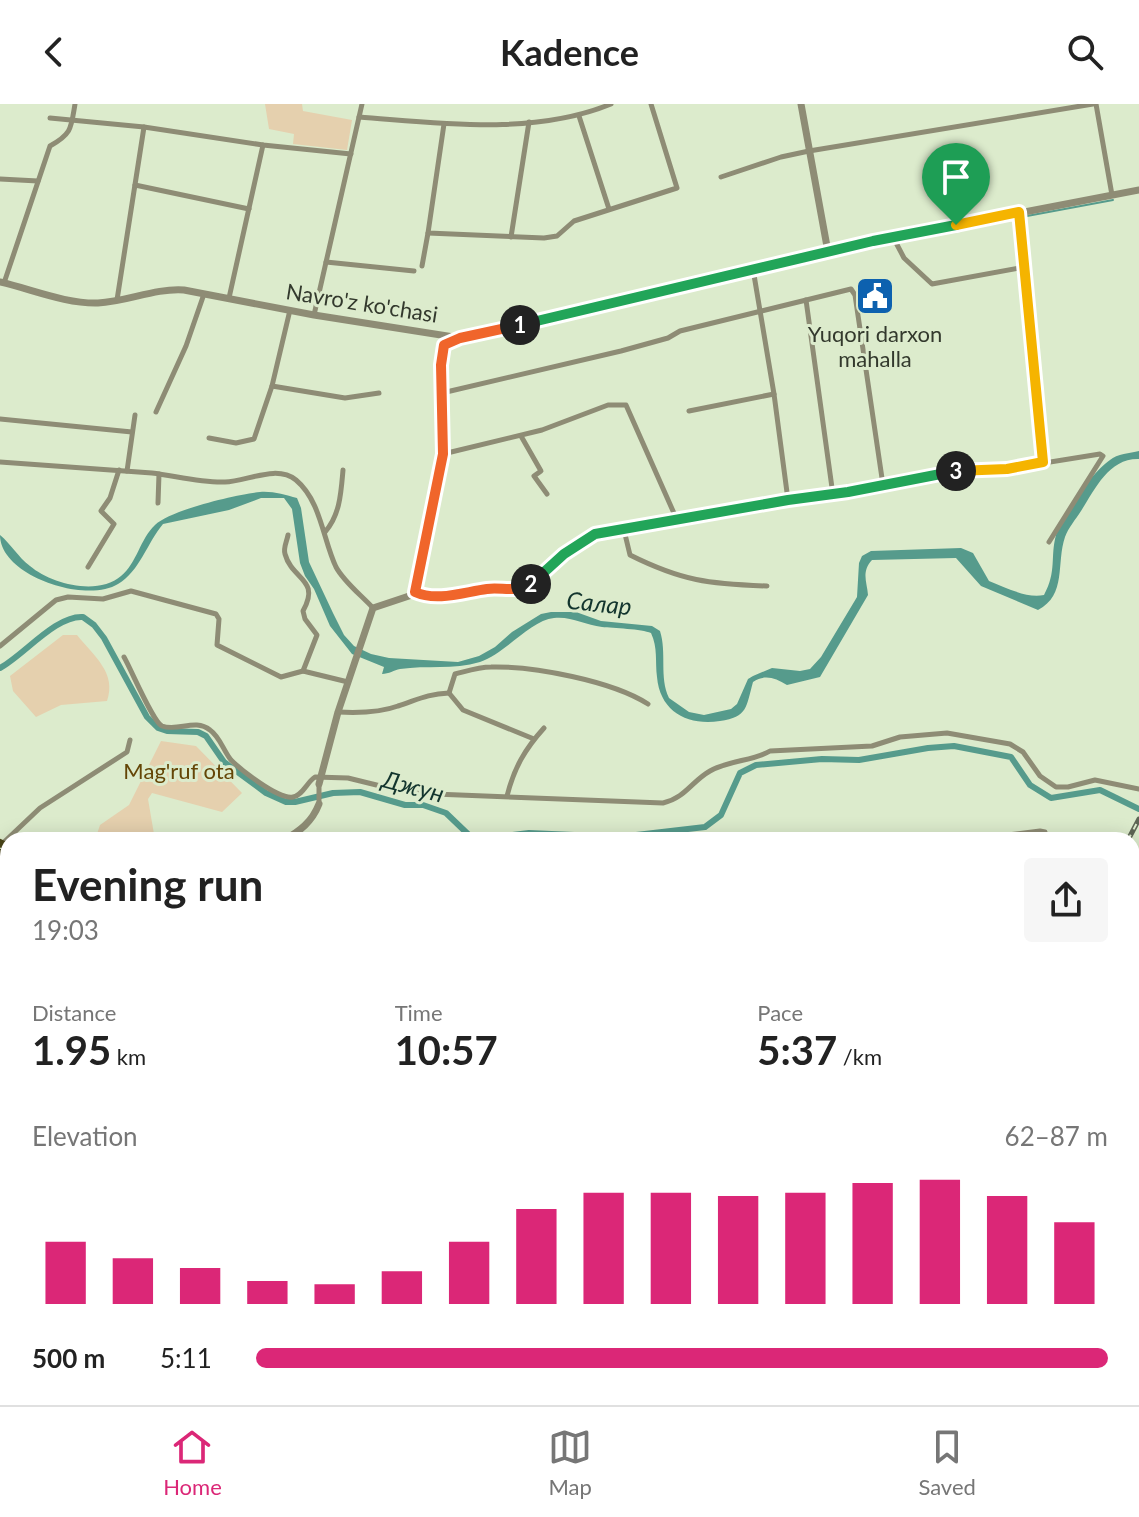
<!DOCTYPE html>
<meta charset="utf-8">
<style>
:root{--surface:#fff;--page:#f6f6f6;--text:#222;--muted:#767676;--line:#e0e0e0;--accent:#db2777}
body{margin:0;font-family:Lato,sans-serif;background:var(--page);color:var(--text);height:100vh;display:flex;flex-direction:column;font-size:30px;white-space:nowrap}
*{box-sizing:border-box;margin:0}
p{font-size:26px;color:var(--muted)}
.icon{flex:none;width:44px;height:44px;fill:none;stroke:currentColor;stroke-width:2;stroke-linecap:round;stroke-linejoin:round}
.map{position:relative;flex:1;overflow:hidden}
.details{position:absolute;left:0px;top:728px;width:1140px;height:574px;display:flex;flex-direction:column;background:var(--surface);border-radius:24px 24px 0 0;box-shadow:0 4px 20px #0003}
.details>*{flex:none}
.pin{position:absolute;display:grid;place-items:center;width:68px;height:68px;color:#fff;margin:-82px -34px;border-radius:50% 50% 50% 0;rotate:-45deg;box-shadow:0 0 8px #0007}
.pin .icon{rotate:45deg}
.km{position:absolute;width:40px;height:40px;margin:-20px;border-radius:50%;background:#222;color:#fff;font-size:22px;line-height:40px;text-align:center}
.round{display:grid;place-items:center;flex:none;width:84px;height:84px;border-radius:8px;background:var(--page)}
.overview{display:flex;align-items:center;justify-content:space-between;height:136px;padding:0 32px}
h1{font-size:44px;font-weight:700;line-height:60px}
.figures{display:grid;grid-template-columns:repeat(3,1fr);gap:12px;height:136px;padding:8px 32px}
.figures div{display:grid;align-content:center}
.figures b{font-size:40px;font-weight:700}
.figures small{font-size:22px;font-weight:400}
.figures p{font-size:22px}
.chart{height:224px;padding:16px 32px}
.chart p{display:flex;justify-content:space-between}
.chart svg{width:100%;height:144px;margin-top:8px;stroke:var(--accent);stroke-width:6}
ul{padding:0 32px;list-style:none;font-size:26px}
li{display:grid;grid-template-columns:128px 96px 1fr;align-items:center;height:60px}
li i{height:20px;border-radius:10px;background:var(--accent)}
header{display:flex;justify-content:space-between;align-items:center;height:104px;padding:0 32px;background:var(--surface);font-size:36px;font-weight:700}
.dock{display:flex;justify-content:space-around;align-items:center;height:112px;border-top:2px solid var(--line);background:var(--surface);font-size:22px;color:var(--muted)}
.dock a{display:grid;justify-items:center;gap:4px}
.dock .current{color:var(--accent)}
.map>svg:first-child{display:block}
</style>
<header><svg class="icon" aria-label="back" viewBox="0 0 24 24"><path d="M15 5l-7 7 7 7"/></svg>Kadence<svg class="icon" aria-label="search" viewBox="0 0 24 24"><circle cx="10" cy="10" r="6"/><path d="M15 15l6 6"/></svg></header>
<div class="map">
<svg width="1139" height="1301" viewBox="0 0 1139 1301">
<rect width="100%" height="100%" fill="#dcebcc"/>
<!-- green -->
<g fill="#e5d0ae">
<path d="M265 0H302L303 7 352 16 347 46 293 40 294 30 269 25Z"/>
<path d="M63 531H77C94 552 117 569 107 597L61 601 36 613 13 587 10 572Z"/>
<path d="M161 637 196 642 242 689 222 708 152 689 148 695 155 736H95L100 721 129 701Z"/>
</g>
<!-- water -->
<path fill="#569b8c" d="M1139 347V355C1109 354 1095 385 1081 407 1076 415 1068 424 1065 433 1056 459 1067 491 1038 506L981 482 956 454 872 456C861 468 867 478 868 491L820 573 787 581C775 574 765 570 753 578 746 603 748 613 720 617 688 622 660 608 657 573 655 557 658 544 651 529 642 525 613 524 602 523 585 521 571 512 554 514 531 516 506 549 480 558 453 566 427 561 400 565 394 566 389 570 382 570L384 563 352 550 330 522 314 485 305 472 300 459 292 405 284 394H261L229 406 163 420C147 439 140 467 118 480 86 500 0 472 0 431 11 440 18 453 30 462 51 480 98 492 121 472 137 459 140 435 155 421 170 406 238 390 260 388 273 387 285 391 297 394L301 404 309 458 333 509 344 531 354 542 371 550 389 554 458 558 479 552 495 543 512 528 541 510 551 508H576L601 517 652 522 660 527C667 549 659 573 669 594L689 608 704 611 731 605 737 600 748 575 753 572 772 564 800 567 810 565 821 553 857 493 859 459 862 452 871 447 961 444 973 449 989 477C1005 483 1027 495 1044 491 1057 467 1050 453 1056 431 1062 411 1092 368 1110 356 1117 350 1130 349 1139 347Z"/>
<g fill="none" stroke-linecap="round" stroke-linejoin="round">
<!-- stream -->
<g stroke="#569b8c" stroke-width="2">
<path d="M1027 112 1113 96"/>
<path d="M940 129 1015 114"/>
<path d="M778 165 869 143"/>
</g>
<!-- canal -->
<path stroke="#569b8c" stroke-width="6" d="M0 564C24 551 56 511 83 513L94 521 104 534 147 613 158 624 167 627 198 628 206 632 224 658 266 689 286 698H295L333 689 360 688 405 701H423L446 709 471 733 479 735 529 729 619 733 705 723 721 711 740 669 756 661 822 655 859 656 928 644 954 642 1011 653 1030 681 1051 694 1100 686 1139 705"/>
<!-- minor -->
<g stroke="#8e8c75" stroke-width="5">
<path d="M1096 0 1112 91"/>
<path d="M579 12 609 105"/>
<path d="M359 13C441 19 533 32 611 0"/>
<path d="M50 14 144 23 263 41 351 50"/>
<path d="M444 20 428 129 544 134 557 132 574 117 677 84 651 0"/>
<path d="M721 73 781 53 809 47 1093 0"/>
<path d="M0 75 38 77"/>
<path d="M135 81 249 105"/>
<path d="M1019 109 1043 358"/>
<path d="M511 133 529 18"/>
<path d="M893 133 904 154 932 180 1025 163"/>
<path d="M326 158 414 167"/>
<path d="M422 162 428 129"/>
<path d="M753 165 774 290 788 396"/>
<path d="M4 179 50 42C72 30 71 24 75 0"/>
<path d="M229 194 263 41"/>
<path d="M117 196 144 23"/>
<path d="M806 196 833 391"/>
<path d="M314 211 362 0"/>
<path d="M272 282 345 294 379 289"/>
<path d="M442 289 621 247 668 234 680 227 851 185 855 191 883 381"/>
<path d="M689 307 774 290"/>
<path d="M156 308 186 242 204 190"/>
<path d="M0 315 132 328"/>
<path d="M521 332 541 367 534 372 547 390"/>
<path d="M209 334 236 339 254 335 272 282 290 206"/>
<path d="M443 350 542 326 608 301H626L677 416"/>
<path d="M0 358C51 362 101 365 152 369 176 372 201 379 225 378 246 378 276 360 296 376 321 397 323 436 336 463 344 478 361 491 373 504"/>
<path d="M127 367 135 311"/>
<path d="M158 399 159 370"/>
<path d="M624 426 630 451C682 477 709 480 767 482"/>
<path d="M325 428C340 411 341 389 343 366"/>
<path d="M288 431C287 437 283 444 285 450 292 476 321 475 303 507L305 515 317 531 303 567"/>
<path d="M88 463 114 420 101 407 110 394 119 366"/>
<path d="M415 488C440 499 468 486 493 485 504 484 515 485 526 484L564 450 595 430 788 396 848 388 945 367 1007 365 1100 350 1103 352 1049 438"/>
<path d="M0 542 56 496 68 493 103 495 131 487 216 510 219 515 217 541 281 573 303 567 348 578"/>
<path d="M124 553C131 565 153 618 162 622 178 628 195 614 210 626 220 633 223 646 231 656 241 666 279 696 293 693 303 691 307 678 315 673L348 674 409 689 663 699C685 694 692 677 710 667 729 656 754 657 770 647L872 642 900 633 947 629 1010 640 1023 648 1040 672 1056 683H1068L1095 676 1139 685"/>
<path d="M449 589 455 570C467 567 479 563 491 563 534 562 612 577 648 600"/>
<path d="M449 589 463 606 534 635"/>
<path d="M338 608C357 609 379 609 398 602 417 596 427 590 449 589"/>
<path d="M507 692C514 664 525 645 544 624"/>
<path d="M319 700V680"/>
<path d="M1008 731 1040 727 1045 728 1047 736"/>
<path d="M2 740 40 704 127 648 130 636"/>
<path d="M0 823 8 825"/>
<path d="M1132 849 1139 847"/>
<path d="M1132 890 1139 887"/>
<path d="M0 893 8 881"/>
<path d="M1132 979 1139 967"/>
<path d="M0 985 8 977"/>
<path d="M0 1007 8 1014"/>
<path d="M0 1077 8 1072"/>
<path d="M0 1161 8 1157"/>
<path d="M278 1294 282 1296 298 1294"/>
<path d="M322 1294 326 1301"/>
<path d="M355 1301 365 1294"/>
<path d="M939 1301 941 1294"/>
</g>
<!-- tertiary -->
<g stroke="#8e8c75" stroke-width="7">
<path d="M801 0 828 148"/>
<path d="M0 178C31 185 66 200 98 199 127 198 154 184 184 186L314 211 460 234 873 137 1139 86"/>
<path d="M319 680 338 608 373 504 409 492 418 485 443 350 441 261 444 241 460 234"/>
<path d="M194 736H219"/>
<path d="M284 736C300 727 312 718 319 700"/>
</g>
<!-- primary -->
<g stroke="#4a4519" stroke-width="8">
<path d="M0 739 8 743"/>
<path d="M0 749 8 753"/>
<path d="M1132 1004 1139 1006"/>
<path d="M1132 1013 1139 1015"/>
</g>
<!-- rail casing -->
<g stroke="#5d6554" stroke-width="5">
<g id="rail">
<path d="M1128 736 1139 715"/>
<path d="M0 794 8 796"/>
<path d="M1132 1079 1139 1081"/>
<path d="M1132 1104 1139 1110"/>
<path d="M1132 1221 1137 1301"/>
<path d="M645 1294 647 1301"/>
<path d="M661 1294 664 1301"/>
<path d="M681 1294 689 1301"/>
<path d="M535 1301 544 1294"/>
<path d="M554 1301 560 1294"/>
<path d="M577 1301 587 1294"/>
<path d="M1071 1301 1072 1294"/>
</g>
</g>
<!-- rail -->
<use href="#rail" stroke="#dcebcc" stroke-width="2" stroke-dasharray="6" stroke-linecap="butt"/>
</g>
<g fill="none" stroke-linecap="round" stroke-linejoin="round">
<!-- split-1 casing -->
<g stroke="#fff" stroke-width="16">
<path id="split-1" d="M520 221 873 137 956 121"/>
</g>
<!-- split-2 casing -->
<g stroke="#fff" stroke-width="16">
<path id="split-2" d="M520 221 460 234 444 241 441 261 443 350 415 488C437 498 464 488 487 485 501 483 519 489 531 480"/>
</g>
<!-- split-3 casing -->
<g stroke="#fff" stroke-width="16">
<path id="split-3" d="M531 480 564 450 595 430 788 396 848 388 956 367"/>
</g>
<!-- split-4 casing -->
<g stroke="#fff" stroke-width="16">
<path id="split-4" d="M956 367 1007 365 1043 358 1019 108 956 121"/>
</g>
<!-- split-1 -->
<use href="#split-1" stroke="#22a559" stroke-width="10"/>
<!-- split-2 -->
<use href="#split-2" stroke="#f0652b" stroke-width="10"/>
<!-- split-3 -->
<use href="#split-3" stroke="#22a559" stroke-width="10"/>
<!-- split-4 -->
<use href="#split-4" stroke="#f5b400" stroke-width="10"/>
</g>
<!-- icons -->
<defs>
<g id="civic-square" transform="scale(2)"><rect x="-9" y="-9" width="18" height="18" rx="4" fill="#0d61af" stroke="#dcebcc"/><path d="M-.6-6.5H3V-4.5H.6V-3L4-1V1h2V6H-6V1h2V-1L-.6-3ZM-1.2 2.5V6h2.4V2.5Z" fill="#fff"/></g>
</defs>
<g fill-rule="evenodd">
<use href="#civic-square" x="875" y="192"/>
</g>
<g text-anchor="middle" stroke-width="6" stroke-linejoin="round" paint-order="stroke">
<!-- street labels -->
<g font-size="22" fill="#33392d" stroke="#dcebcc">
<text transform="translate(362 199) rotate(9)" y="8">Navro'z ko'chasi</text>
</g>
<!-- poi labels -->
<g font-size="22" fill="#33392d" stroke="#dcebcc">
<text x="875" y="238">Yuqori darxon<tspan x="875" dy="25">mahalla</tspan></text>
</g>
<!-- park labels -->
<g font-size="22" fill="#644506" stroke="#dcebcc">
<text x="179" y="675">Mag'ruf ota</text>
</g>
<!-- water labels -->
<g font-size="24" font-style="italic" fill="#13352e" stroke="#dcebcc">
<text transform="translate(599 500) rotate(6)" y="8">Салар</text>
<text transform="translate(413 683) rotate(15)" y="8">Джун</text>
</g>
</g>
</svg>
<div class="pin" style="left:956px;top:121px;background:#1e9e55"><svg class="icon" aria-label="arrive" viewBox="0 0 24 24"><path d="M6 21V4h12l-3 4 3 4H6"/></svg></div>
<b class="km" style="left:520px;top:221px">1</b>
<b class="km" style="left:531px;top:480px">2</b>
<b class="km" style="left:956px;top:367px">3</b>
<section class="details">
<div class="overview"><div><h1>Evening run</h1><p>19:03</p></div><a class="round"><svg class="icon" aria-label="share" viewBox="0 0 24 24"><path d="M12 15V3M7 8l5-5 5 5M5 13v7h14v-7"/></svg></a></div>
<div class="figures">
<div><p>Distance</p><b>1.95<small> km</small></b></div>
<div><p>Time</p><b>10:57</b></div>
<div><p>Pace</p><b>5:37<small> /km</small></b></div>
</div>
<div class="chart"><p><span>Elevation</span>62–87 m</p>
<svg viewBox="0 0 160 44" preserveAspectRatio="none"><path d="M5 44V25M15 44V30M25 44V33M35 44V37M45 44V38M55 44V34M65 44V25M75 44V15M85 44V10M95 44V10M105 44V11M115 44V10M125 44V7M135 44V6M145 44V11M155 44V19"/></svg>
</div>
<ul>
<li><b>500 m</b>5:11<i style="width:100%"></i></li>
</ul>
</section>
</div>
<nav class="dock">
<a class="current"><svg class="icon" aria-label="home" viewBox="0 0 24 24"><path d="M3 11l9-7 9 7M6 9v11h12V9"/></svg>Home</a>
<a><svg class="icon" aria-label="map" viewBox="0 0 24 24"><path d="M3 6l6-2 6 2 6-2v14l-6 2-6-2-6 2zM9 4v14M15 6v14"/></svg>Map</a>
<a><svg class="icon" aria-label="saved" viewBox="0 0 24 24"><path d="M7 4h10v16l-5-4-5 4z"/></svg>Saved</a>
</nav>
